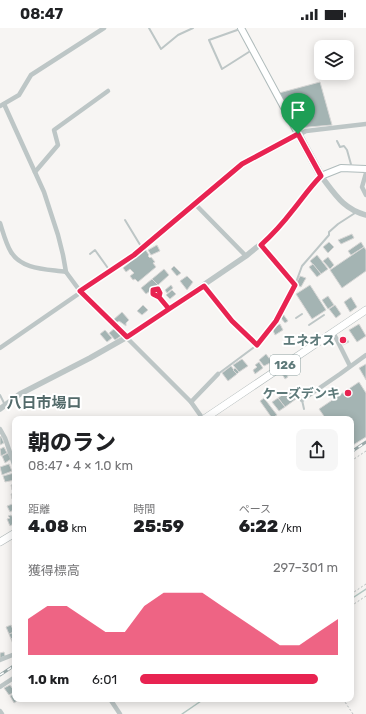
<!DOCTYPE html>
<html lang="ja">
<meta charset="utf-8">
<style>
:root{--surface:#fff;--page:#f6f6f6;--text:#202124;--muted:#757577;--accent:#e82351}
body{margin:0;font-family:Rubik,"Noto Sans JP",sans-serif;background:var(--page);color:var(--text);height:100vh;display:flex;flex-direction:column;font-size:15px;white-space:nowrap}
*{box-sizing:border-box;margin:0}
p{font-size:13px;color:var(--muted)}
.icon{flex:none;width:22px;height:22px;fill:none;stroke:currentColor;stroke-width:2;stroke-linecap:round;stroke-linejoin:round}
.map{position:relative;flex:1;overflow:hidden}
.drawer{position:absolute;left:12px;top:388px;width:342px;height:286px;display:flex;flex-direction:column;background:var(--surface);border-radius:8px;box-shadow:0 2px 10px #0003}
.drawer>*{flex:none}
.tools{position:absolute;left:314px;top:12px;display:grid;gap:8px}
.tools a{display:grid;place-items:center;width:40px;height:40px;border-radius:8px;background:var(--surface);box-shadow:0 2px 10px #0003;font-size:20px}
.pin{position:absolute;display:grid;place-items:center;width:34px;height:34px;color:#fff;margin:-41px -17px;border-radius:50% 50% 50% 0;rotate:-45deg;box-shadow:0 0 4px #0007}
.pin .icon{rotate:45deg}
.round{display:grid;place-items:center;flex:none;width:42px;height:42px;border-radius:8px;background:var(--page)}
.headline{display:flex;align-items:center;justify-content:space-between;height:68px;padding:0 16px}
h1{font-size:22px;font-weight:800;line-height:30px}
.figures{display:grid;grid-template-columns:repeat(3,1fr);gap:6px;height:68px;padding:4px 16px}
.figures div{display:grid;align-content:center}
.figures b{font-size:17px;font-weight:800}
.figures small{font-size:11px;font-weight:400}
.figures p{font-size:11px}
.chart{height:112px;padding:8px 16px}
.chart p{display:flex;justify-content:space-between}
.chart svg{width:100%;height:72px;margin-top:4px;fill:var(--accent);opacity:.7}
ul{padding:0 16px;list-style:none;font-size:13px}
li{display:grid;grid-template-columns:64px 48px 1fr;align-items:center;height:30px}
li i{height:10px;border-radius:5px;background:var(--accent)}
.status{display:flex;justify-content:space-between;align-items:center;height:28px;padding:0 20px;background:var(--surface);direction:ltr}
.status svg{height:11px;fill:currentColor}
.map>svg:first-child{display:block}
</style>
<div class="status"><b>08:47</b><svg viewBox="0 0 49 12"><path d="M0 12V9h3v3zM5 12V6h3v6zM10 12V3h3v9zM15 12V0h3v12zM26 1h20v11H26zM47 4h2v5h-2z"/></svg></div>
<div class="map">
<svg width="366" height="686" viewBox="0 0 366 686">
<rect width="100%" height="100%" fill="#f7f5f3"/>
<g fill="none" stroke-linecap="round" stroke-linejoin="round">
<!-- stream -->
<g stroke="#b3c7c2" stroke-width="1.5">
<path d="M351 571 366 561"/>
<path d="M182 686 204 671"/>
</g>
</g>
<!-- building -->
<g fill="#a4b4b3" stroke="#d8d7d6">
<path d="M320 54 332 97 297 100 279 65Z"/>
<path d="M352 206 354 210 341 216 338 212Z"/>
<path d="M329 214 334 219 328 225 323 219Z"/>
<path d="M361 214 364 219 351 227 348 223Z"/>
<path d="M157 217 160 223 151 227 148 222Z"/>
<path d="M364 219 366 222V243L342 260 330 242Z"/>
<path d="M145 221 149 227 148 228 150 230 151 229 155 234 153 235 156 239 138 254 135 251 133 252 130 248 134 245 130 241 126 244 123 240Z"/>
<path d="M317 227 328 241 321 246 310 233Z"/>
<path d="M328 229 334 237 330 241 323 233Z"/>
<path d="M313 236 321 246 317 249 309 239Z"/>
<path d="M174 238 181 245 177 248 171 241Z"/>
<path d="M164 241 169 247 158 257 152 251Z"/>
<path d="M187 248 193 254 187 262 180 253Z"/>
<path d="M300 248 306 250 301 259 296 256Z"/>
<path d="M152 251 158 257 146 266 141 260Z"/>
<path d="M171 257 173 260 167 265 165 262Z"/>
<path d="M310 257 326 282 312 291 296 266Z"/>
<path d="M172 262 176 266 170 271 166 267Z"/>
<path d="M328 268 334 277 328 281 322 272Z"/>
<path d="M351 269 357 279 350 284 344 274Z"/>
<path d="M143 277 148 282 142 287 137 283Z"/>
<path d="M335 277 341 286 336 290 329 281Z"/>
<path d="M122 284 129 292 126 295V298L119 293 116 295 113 292Z"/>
<path d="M283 286 288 293 285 295 280 289Z"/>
<path d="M280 296 283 302 275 307 272 300Z"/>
<path d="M359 296 366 308 357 314 349 302Z"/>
<path d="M115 300 121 308 115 312 109 305Z"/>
<path d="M105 302 112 310 107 314 100 306Z"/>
<path d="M345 308 349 314 343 317 339 311Z"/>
<path d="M266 326 272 334 264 338 259 332Z"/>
<path d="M242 331 248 338 239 344 233 337Z"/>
<path d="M259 334 263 340 255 346 253 342 257 339 255 337Z"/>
<path d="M366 336V352L359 340Z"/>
<path d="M231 338 237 346 228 353 222 345Z"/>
<path d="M235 340 239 344 237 346 233 342Z"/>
<path d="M285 344 288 349 285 351 282 346Z"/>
<path d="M359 354 366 365V409L353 417 351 414V391H326L319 381Z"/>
<path d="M289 362 296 371 285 379 278 370Z"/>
<path d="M264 370 277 387 272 390 260 373Z"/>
<path d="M278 370 285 379 279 383 272 374Z"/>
<path d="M1 408 4 415 0 417V409Z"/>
<path d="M4 419 7 425 1 428 0 421Z"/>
<path d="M8 425 11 431 5 435 2 428Z"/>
<path d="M9 436 12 443 2 447 0 439Z"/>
<path d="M14 445 15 452 5 454 3 448Z"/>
<path d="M15 456V462H12L11 457Z"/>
<path d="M15 465V471H12L11 466Z"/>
<path d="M15 475V481L10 484 7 478Z"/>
<path d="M11 487 15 492V495L10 498 7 491 10 490 8 488Z"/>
<path d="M11 597 14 604 9 606 6 599Z"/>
<path d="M15 604V609L11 611 9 606Z"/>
<path d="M15 609V615L13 616 11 611Z"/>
<path d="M4 624 5 628 0 630V625Z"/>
<path d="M10 657 15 664 9 667 4 660Z"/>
<path d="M15 665V671H20L14 675 10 668Z"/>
</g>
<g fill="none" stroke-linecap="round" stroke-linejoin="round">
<!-- secondary casing -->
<g stroke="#afbbbb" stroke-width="8">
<path id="secondary" d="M241 0 321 148 341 140 366 141"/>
</g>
<!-- trunk casing -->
<g stroke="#b0b9b9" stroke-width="8">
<g id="trunk">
<path d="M204 391 366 282"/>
<path d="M0 514 15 505"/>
</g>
</g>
<!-- path -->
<g stroke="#b7bebe" stroke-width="1" stroke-dasharray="2 2" stroke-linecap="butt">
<path d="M351 433 366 423"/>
<path d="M351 566 366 556"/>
<path d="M351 578 366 568"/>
<path d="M343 671 353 686"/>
</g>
<!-- service -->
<g stroke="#bdc6c6" stroke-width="2">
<path d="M149 0 161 21 178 7 193 0"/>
<path d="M240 1 209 12 222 41 252 22"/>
<path d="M337 113 340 119 344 118 347 122 352 140"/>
<path d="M125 192 142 220"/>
<path d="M261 217 295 257"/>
<path d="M90 226 95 222 110 243"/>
<path d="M205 258 232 293 257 317"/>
<path d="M159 269 160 265 158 261 153 262V266L159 269 168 280"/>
<path d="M296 290 302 286"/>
<path d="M309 297 324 287"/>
<path d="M218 346 257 317 276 293 295 257 302 238 329 207V204L338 196 355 185"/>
<path d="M0 367 5 377"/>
<path d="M302 372 304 381"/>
</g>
<!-- minor -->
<g stroke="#bdc6c6" stroke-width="4.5">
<path d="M4 76 44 164 58 207 63 227 66 244 80 263 191 374 203 391"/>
<path d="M0 78 19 67 31 47 104 0"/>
<path d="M35 144 58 117 54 102 108 63"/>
<path d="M366 145 362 159 366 167"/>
<path d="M194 175 246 228"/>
<path d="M0 195C3 204 6 216 11 224 22 242 47 241 66 244"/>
<path d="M333 304 350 338"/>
<path d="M0 320 135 227 242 137 306 103 366 96"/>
<path d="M302 372 340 346 366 327"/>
<path d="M191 374 218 346"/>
<path d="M0 401 5 410 15 439"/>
<path d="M0 632 15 626"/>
<path d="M0 659 15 649"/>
<path d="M110 671 120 686"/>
<path d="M0 683 2 686"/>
</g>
<!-- tertiary -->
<path stroke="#bdc6c6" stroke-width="5.5" d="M0 381 20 366 90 330 127 309 246 228 273 206 294 182 312 157 321 148C335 166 343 181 366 187"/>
<!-- secondary -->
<use href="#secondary" stroke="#fff" stroke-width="6"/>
<!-- trunk -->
<use href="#trunk" stroke="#fff" stroke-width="7"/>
<!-- rail casing -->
<g stroke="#9aa9a9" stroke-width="3">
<g id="rail">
<path d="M351 424 366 414"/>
<path d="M0 647 15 637"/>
</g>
</g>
<!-- rail -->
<use href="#rail" stroke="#fff" stroke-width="1.5" stroke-dasharray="4.5" stroke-linecap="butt"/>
</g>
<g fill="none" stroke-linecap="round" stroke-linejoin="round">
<!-- route casing -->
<g stroke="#fff" stroke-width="8">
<path id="route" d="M298 106 242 136 134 227 80 263 127 309 169 281 159 269 153 266V262L158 261 160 265 159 269 169 281 204 258 232 293 257 317 276 293 295 257 261 217C272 207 283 195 293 182 302 171 310 159 321 148L298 106"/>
</g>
<!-- route -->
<use href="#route" stroke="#e82351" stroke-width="5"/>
</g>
<!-- markers -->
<g fill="#e82351" stroke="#fff" stroke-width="1.5">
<circle cx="343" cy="312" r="4"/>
<circle cx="348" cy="365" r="4"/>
</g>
<g text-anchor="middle" stroke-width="4" stroke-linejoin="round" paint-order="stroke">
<!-- shield labels -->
<rect fill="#fff" stroke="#8ea1a1" stroke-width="1" x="270" y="327" width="30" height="20" rx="3"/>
<g font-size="12" font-weight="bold" fill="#5d7979">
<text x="285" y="341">126</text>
</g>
<!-- poi labels -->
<g font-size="13" font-weight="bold" fill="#5d7979" stroke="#fff" text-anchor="end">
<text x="335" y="317">エネオス</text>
<text x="340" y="370">ケーズデンキ</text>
</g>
<!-- quarter labels -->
<g font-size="15" font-weight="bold" fill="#536a6a" stroke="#fff">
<text x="44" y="380">八日市場ロ</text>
</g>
</g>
</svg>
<div class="tools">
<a><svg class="icon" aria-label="layers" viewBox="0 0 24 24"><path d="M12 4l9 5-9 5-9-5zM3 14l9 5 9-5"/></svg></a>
</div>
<div class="pin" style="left:298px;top:106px;background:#1e9e55"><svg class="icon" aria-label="arrive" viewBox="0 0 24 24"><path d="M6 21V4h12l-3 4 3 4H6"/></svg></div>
<section class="drawer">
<div class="headline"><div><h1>朝のラン</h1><p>08:47 · 4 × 1.0 km</p></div><a class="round"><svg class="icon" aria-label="share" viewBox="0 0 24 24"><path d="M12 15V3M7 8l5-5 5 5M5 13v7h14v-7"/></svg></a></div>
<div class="figures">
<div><p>距離</p><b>4.08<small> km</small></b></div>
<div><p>時間</p><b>25:59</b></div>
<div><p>ペース</p><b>6:22<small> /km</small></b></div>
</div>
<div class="chart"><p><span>獲得標高</span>297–301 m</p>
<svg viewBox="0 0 160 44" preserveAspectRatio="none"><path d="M0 44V22L10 14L20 14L30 22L40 30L50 30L60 14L70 6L80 6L90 6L100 14L110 22L120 30L130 38L140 38L150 30L160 22V44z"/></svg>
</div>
<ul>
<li><b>1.0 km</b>6:01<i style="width:90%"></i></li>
</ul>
</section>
</div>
